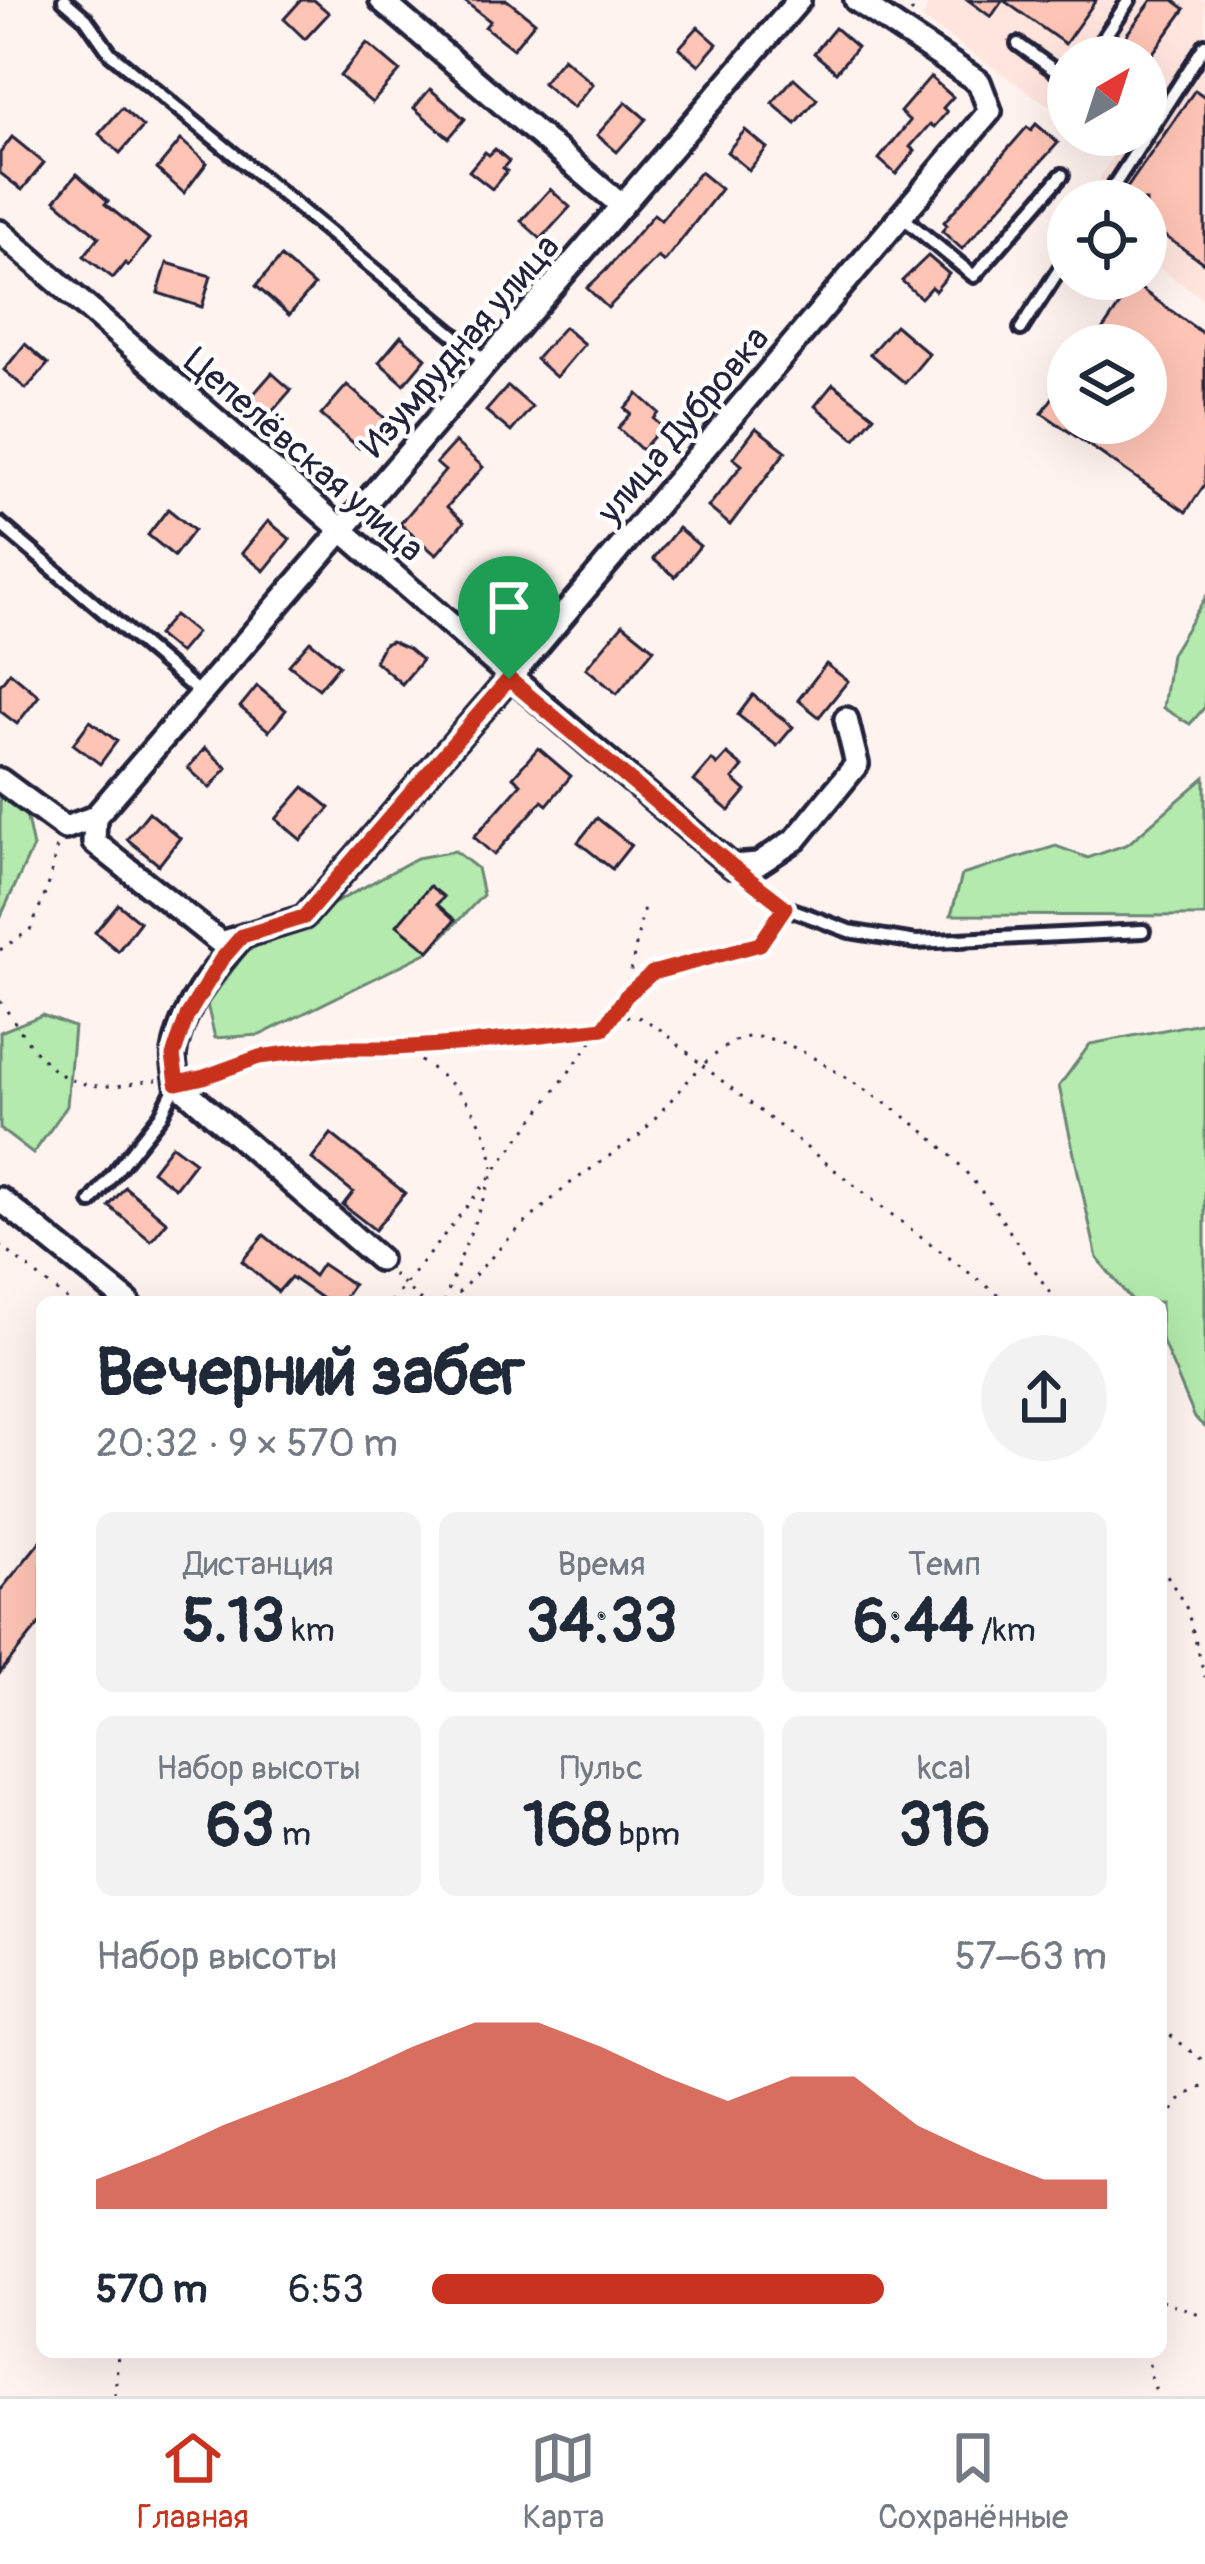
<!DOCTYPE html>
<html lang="ru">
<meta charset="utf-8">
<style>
:root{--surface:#fff;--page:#f2f2f3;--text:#1f2937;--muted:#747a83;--line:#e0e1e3;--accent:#c8321e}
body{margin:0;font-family:Pangolin,sans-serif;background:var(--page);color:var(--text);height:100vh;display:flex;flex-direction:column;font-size:45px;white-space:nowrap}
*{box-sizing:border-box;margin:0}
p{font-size:39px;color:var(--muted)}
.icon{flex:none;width:66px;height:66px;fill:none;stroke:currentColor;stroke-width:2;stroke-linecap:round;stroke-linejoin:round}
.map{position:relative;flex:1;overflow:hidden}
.panel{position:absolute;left:36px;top:1296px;width:1131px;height:1062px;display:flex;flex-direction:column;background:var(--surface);border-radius:18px;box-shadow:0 12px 48px #0002}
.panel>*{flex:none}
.needle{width:78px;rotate:39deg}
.controls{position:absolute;left:1047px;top:36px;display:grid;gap:24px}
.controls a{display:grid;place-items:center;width:120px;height:120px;border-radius:50%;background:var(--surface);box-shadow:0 12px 48px #0002;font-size:60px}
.pin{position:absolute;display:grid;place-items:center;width:102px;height:102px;color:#fff;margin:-123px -51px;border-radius:50% 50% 50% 0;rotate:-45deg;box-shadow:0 0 12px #0007}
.pin .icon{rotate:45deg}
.round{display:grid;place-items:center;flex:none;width:126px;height:126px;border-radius:63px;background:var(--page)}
.head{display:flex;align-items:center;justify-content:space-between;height:204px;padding:0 60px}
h1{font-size:66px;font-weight:700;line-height:90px}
.stats{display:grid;grid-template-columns:repeat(3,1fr);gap:18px;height:204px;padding:12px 60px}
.stats div{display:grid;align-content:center;border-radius:18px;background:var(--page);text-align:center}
.stats b{font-size:60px;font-weight:700}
.stats small{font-size:33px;font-weight:400}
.stats p{font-size:33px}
.chart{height:336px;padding:24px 60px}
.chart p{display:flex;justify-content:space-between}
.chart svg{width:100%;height:216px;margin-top:12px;fill:var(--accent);opacity:.7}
ul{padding:0 60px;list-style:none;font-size:39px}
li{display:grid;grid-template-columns:192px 144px 1fr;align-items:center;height:90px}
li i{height:30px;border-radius:15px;background:var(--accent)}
.tab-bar{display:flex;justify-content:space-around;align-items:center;height:168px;border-top:3px solid var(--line);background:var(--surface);font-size:33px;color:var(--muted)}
.tab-bar a{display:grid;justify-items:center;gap:6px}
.tab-bar .active{color:var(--accent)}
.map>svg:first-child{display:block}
</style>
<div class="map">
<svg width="1205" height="2396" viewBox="0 0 1205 2396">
<rect width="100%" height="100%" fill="#fff3f0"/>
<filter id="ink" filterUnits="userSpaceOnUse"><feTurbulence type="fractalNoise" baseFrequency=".00833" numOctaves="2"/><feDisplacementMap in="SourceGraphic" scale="24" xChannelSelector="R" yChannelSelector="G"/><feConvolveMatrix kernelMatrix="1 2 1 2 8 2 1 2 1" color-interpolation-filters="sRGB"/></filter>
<g filter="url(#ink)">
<!-- built -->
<path fill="#ffe5de" d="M930 0H1205V300L1146 259V201H1087L1115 152 1091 135H1146V57H1068V119L922 19Z"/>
<!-- green -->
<g fill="#b4eaad" stroke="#6b8674" stroke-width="3">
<path d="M1205 598V707L1190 724 1163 708 1171 654Z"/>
<path d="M0 767 6 770 25 809 33 847 0 918Z"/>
<path d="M1205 777V916L951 915 962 875 1056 846 1088 858 1128 844Z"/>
<path d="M455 851 477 868 483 895 428 952 260 1035 215 1038 207 1004 246 952 417 858Z"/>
<path d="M42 1015 74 1027 67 1106 33 1154 0 1129V1032Z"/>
<path d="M1205 1022V1427L1195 1418 1161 1338V1302H1133L1097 1258 1059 1086 1090 1044Z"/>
</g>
<!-- building -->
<g fill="#fec4b5" stroke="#22223b" stroke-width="3">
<path d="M301 0H314L329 13 305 39 284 19Z"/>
<path d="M463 0H507L535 22 513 49 485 27 490 21Z"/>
<path d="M968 0H1096L1065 44 1003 0 991 17Z"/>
<path d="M1152 0H1173L1185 9 1150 57H1110Z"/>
<path d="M698 27 717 44 699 65 679 48Z"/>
<path d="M835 28 857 47 836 72 814 53Z"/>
<path d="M367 43 400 71 372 103 340 76Z"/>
<path d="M563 58 593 84 573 108 542 83Z"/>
<path d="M930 77 953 97 943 108 947 112 934 127 930 124 910 147 915 151 896 174 879 159 910 121 900 112Z"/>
<path d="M794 78 817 99 796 124 772 103Z"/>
<path d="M430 89 465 119 449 138 414 108Z"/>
<path d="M1195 90 1205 97V264L1146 223V201H1118Z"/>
<path d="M626 102 646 119 617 152 597 135Z"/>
<path d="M122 108 143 127 120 153 99 134Z"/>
<path d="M1036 124 1058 143 962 249 942 231 947 225 944 222 1027 127 1031 130Z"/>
<path d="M745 130 767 148 749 170 727 152Z"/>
<path d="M12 137 44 163 22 190 0 173V153Z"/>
<path d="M181 140 207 163 184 193 157 169Z"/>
<path d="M495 149 509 161 503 168 507 171 492 189 469 171 485 152 489 155Z"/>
<path d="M700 172 721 189 664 262 658 257 608 308 587 288 606 270 654 214 661 220Z"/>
<path d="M77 174 108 201 105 204 149 239 128 266 125 263 113 278 84 256 99 237 55 200Z"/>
<path d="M550 189 570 207 541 239 521 221Z"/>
<path d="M928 256 949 274 935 291 931 287 921 298 902 281Z"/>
<path d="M281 257 314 286 289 315 256 286Z"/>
<path d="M167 263 211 276 202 307 158 293Z"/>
<path d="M1081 279H1127L1205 335V484L1186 512 1042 413 1068 375V423H1146V345H1092L1119 306Z"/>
<path d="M895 325 929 354 905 383 870 354Z"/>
<path d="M564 327 584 344 556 377 536 359Z"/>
<path d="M401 336 426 358 404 384 379 362Z"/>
<path d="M25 344 48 364 26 389 4 370Z"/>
<path d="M272 373 291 390 269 415 250 398Z"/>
<path d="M833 384 874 416 855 439 815 406Z"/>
<path d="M347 385 385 418 359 448 321 415Z"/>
<path d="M508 386 532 407 511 432 486 411Z"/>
<path d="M638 394 659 413 654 419 662 427 642 450 618 428 631 414 625 409Z"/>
<path d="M756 428 786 451 730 525 708 507 742 465 733 458Z"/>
<path d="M455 442 483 467 447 507 464 522 436 555 400 524 445 471 436 463Z"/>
<path d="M168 509 194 530 174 556 148 535Z"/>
<path d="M268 521 290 539 264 571 242 553Z"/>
<path d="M678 528 700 546 675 577 653 559Z"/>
<path d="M174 615 196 633 179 653 157 635Z"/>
<path d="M623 624 654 649 617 694 586 668Z"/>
<path d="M310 641 339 665 319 689 289 665Z"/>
<path d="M391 641 409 649 422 660 402 684 375 661 384 644Z"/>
<path d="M826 664 848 681 819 717 798 700Z"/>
<path d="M10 672 39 696 17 724 0 711V685Z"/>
<path d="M257 686 286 710 269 731 240 707Z"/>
<path d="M753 695 793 727 777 746 738 715Z"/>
<path d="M90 721 117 741 100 764 73 744Z"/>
<path d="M205 748 227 768 210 788 188 768Z"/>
<path d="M538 748 571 776 547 805 542 801 494 855 474 837 521 784 513 777Z"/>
<path d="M727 754 743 767 733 779 746 791 729 811 694 781 712 760 717 765Z"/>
<path d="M304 787 330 808 301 840 276 819Z"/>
<path d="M149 812 180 838 159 865 127 839Z"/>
<path d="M597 818 631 845 612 869 578 842Z"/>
<path d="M430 886 444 897 437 904 455 920 429 951 397 925Z"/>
<path d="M118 904 140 922 118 951 95 932Z"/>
<path d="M331 1134 405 1193 375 1230 343 1205 353 1192 312 1159Z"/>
<path d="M172 1145 195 1162 175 1188 152 1171Z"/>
<path d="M125 1187 167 1222 151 1241 109 1206Z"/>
<path d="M264 1235 314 1276 322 1264 353 1285 341 1302H327L291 1277 278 1292 242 1261Z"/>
<path d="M42 1539V1621L0 1673V1591Z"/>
</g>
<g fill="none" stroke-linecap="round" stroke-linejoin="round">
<!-- lane casing -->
<g stroke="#22223b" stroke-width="20">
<g id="lane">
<path d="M64 0 86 19 110 53 487 362"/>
<path d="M1018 44 1068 80"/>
<path d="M1091 57 1129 0"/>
<path d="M1104 201 1205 45"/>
<path d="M901 216 974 276 1062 175"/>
<path d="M1021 329 1068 256"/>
<path d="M0 524 202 695"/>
<path d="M734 868 785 907 849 931 916 942 1143 931"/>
<path d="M91 1202 161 1115 177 1083"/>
</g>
</g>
<!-- street casing -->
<g stroke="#22223b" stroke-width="30">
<g id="street">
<path d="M381 0 622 206"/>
<path d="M0 232C244 443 485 658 732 866L758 864 796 839 857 764 846 719"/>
<path d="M0 780 65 828 95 817 799 0"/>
<path d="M95 817 94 842 221 943 304 917 509 679 990 111 979 82 856 0"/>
<path d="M242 937C214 968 180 1010 174 1054 173 1063 176 1074 177 1083L379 1259"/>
<path d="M0 1199 128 1302"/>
</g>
</g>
<!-- path -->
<g stroke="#22223b" stroke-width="3" stroke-dasharray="3 9" stroke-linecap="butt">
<path d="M911 13 921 0"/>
<path d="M0 950 30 930 48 887 57 846"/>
<path d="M626 994 644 906"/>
<path d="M0 1001C31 1043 48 1088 109 1086 125 1086 141 1081 157 1080"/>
<path d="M399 1050C447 1071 489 1114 493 1168"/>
<path d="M202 1077 259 1057 327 1048H395L470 1043 604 1028C613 1023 621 1017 631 1016 651 1016 686 1052 702 1065 716 1055 732 1038 749 1037 779 1035 811 1056 835 1071 876 1097 920 1123 954 1159 994 1201 1023 1254 1056 1302"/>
<path d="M0 1245 70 1302"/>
<path d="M393 1274 422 1302"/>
<path d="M391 1302 491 1176"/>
<path d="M444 1302 493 1173 626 996 652 973 760 944 778 917"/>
<path d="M450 1302 513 1234 568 1185 641 1134 702 1065 883 1208 1008 1302"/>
<path d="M1161 1565 1187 1609 1205 1677"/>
<path d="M1161 2028 1205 2062"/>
<path d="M1161 2110 1172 2106"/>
<path d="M1161 2145C1171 2115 1172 2098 1205 2086"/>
<path d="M1161 2300 1205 2316"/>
<path d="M1147 2352 1152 2383 1159 2396"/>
<path d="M115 2396 118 2352"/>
</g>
<!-- lane -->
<use href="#lane" stroke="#fff" stroke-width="10"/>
<!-- street -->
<use href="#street" stroke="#fff" stroke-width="21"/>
</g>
</g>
<g fill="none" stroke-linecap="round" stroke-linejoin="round" filter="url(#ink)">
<!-- route casing -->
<g stroke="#fff" stroke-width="24">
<path id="route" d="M509 679 732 866 785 907 760 944 652 973 626 996 604 1028 470 1043 395 1048H327L259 1057 204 1077 177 1083 173 1056 187 1016 221 960 242 936 304 917Z"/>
</g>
<!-- route -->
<use href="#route" stroke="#c8321e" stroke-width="15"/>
</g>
<g text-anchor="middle" stroke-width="9" stroke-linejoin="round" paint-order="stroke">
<!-- street labels -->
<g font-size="36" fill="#22223b" stroke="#fff">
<text transform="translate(459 345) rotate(-49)" y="13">Изумрудная улица</text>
<text transform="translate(682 424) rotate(-50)" y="13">улица Дубровка</text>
<text transform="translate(305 454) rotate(41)" y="13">Цепелёвская улица</text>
</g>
</g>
</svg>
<div class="controls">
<a><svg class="needle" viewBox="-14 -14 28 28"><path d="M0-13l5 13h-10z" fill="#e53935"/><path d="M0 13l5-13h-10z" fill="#747a83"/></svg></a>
<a><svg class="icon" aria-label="locate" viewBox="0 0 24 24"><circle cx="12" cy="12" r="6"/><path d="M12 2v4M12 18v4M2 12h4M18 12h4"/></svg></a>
<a><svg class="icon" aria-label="layers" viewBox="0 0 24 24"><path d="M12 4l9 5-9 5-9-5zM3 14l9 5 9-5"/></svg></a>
</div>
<div class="pin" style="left:509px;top:679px;background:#1e9e55"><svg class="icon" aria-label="arrive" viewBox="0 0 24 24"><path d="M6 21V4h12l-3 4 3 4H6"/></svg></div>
<section class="panel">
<div class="head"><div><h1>Вечерний забег</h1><p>20:32 · 9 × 570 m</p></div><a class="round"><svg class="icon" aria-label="share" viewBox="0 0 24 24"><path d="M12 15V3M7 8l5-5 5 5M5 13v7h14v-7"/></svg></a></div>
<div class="stats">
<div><p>Дистанция</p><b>5.13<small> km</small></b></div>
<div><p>Время</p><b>34:33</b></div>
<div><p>Темп</p><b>6:44<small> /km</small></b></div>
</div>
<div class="stats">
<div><p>Набор высоты</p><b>63<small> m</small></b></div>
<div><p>Пульс</p><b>168<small> bpm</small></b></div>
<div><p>kcal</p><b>316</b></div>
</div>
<div class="chart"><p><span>Набор высоты</span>57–63 m</p>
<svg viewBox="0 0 160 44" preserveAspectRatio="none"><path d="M0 44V38L10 33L20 27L30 22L40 17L50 11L60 6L70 6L80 11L90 17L100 22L110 17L120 17L130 27L140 33L150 38L160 38V44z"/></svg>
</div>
<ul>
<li><b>570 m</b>6:53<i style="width:67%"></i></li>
</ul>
</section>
</div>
<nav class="tab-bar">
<a class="active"><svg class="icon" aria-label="home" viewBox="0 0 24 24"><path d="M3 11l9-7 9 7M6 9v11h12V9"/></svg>Главная</a>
<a><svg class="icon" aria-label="map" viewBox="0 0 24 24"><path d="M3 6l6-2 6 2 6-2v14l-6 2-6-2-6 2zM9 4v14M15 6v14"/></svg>Карта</a>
<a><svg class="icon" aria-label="saved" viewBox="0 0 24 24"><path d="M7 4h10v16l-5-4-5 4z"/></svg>Сохранённые</a>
</nav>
